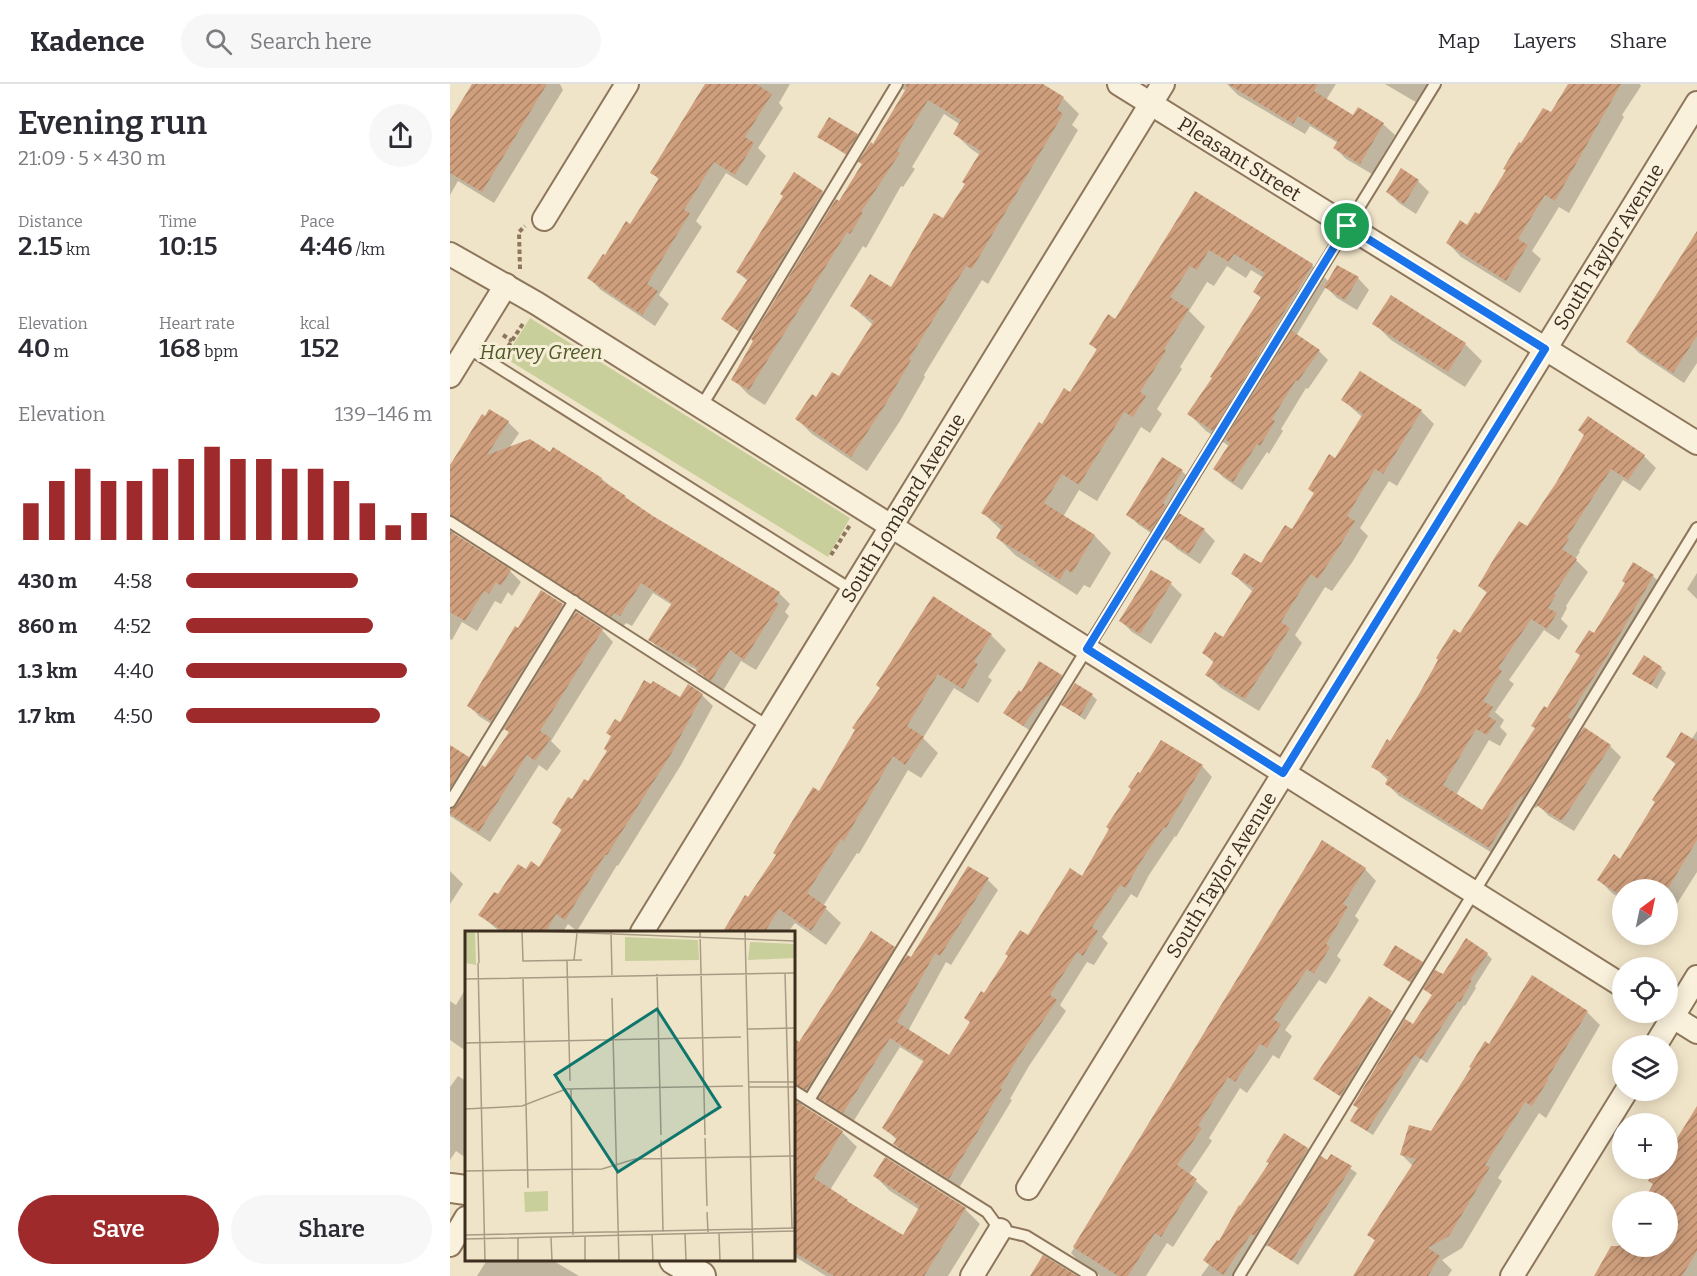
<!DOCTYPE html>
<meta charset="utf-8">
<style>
body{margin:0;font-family:Bitter,serif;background:#f7f7f7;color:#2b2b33;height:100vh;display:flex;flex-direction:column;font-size:22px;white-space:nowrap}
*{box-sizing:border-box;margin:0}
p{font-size:20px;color:#7c7c81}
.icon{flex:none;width:33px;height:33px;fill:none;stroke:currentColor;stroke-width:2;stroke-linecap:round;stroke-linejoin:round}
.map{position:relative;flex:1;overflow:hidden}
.details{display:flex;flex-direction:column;background:#fff;width:450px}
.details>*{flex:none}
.needle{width:39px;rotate:33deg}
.fabs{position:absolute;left:1162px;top:795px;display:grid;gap:12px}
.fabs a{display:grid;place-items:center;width:66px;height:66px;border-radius:50%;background:#fff;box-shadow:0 3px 15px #0003;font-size:30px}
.pin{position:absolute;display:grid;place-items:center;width:51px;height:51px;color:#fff;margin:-26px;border:3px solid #fff;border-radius:50%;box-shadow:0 2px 6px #0007}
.round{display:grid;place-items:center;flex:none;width:63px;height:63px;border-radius:32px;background:#f7f7f7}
.headline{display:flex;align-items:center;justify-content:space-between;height:102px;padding:0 18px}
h1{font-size:33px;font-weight:600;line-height:45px}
.stats{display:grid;grid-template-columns:repeat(3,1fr);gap:9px;height:102px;padding:6px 18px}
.stats div{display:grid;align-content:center}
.stats b{font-size:26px;font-weight:600}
.stats small{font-size:16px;font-weight:400}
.stats p{font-size:16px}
.chart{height:168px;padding:12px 18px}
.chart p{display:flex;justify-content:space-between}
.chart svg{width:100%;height:108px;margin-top:6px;stroke:#9e2a2b;stroke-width:6}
.primary-button{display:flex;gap:12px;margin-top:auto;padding:12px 18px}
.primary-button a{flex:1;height:69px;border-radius:36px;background:#9e2a2b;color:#fff;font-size:24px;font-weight:600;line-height:69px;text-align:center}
.primary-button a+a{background:#f7f7f7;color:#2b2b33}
ul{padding:0 18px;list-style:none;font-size:20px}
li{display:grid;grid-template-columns:96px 72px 1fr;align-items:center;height:45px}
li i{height:15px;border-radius:8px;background:#9e2a2b}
header{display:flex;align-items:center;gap:36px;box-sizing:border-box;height:84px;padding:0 30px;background:#fff;border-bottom:2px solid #e1e1e2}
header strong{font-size:28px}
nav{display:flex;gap:33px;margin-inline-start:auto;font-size:21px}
.search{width:420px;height:54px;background:#f7f7f7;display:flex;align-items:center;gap:15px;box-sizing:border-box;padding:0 21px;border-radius:33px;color:#7c7c81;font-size:22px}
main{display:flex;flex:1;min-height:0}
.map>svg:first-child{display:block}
.park{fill:#c9cf9b}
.shadow{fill:#0003}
.building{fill:url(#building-hatch)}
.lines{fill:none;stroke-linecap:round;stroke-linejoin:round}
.service-casing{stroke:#8d765c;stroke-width:14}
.minor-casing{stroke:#8d765c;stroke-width:26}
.tertiary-casing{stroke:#8d765c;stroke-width:32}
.path{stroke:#8d765c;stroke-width:4;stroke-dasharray:4.5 3;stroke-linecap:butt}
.service{stroke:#faf1dc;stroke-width:10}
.minor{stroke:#faf1dc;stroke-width:22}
.tertiary{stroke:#faf1dc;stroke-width:28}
.route-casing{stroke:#fff;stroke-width:12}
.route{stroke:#1a73e8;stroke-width:8}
.labels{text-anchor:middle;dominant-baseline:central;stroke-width:6;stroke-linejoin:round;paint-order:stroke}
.street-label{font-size:20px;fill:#3d2e20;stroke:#f7eed8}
.park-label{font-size:20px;font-style:italic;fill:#4d5a26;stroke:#f7eed8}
.inset-road{fill:none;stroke:#a89b85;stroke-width:1.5}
.view{fill:#0f766e;fill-opacity:0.15;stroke:#0f766e;stroke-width:3}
.inset-edge{fill:none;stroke:#3d2e20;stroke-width:3}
</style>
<header>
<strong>Kadence</strong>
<div class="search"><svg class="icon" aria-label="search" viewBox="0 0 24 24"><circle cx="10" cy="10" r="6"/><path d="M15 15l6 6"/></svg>Search here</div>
<nav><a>Map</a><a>Layers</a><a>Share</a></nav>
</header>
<main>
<section class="details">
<div class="headline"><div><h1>Evening run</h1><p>21:09 · 5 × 430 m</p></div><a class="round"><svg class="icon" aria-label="share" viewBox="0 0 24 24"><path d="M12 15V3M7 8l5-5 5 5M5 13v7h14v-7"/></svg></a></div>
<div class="stats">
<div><p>Distance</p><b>2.15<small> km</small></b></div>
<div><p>Time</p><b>10:15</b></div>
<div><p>Pace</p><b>4:46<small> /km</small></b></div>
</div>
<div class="stats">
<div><p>Elevation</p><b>40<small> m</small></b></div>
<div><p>Heart rate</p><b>168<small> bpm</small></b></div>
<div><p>kcal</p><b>152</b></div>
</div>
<div class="chart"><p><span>Elevation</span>139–146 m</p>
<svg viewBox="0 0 160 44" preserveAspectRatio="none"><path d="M5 44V29M15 44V20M25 44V15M35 44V20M45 44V20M55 44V15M65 44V11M75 44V6M85 44V11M95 44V11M105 44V15M115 44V15M125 44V20M135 44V29M145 44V38M155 44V33"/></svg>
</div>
<ul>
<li><b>430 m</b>4:58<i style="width:70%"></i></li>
<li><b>860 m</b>4:52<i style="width:76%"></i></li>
<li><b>1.3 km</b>4:40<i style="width:90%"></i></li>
<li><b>1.7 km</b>4:50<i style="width:79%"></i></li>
</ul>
<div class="primary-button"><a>Save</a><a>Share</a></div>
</section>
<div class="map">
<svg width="1247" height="1192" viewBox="0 0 1247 1192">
<defs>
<pattern id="building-hatch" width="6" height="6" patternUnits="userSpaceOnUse" patternTransform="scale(1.5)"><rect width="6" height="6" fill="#cf9f7d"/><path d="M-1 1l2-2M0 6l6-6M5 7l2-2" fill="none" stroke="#a98266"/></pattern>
</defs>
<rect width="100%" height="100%" fill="#f0e4c8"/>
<polygon class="park" points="80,234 400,434 378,473 55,274"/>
<g class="shadow">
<polygon points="24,0 110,0 113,6 44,119 8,97 0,111 0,37"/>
<polygon points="257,0 340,0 329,19 333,24 308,64 316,72 297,102 276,89 246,137 252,143 209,211 219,220 205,242 151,206 139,194 181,142 209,96 202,88"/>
<polygon points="444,0 590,0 613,14 629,30 622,41 628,46 538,200 532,196 474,291 475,293 450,337 417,387 362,350 347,335 390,294 423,241 402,222 441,205 493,136 516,100 530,71 521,65 505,50 511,41 494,30 462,83 465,85 453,103 451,102 416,164 413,162 315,321 299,311 283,295 456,7"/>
<polygon points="777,0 886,0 876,16 904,33 908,25 933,40 945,51 922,90 896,75 885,64 888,59 860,42 855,50 788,11"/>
<polygon points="935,0 987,0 974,23"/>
<polygon points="1121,0 1190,0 1191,2 1172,31 1174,33 1119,129 1109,123 1082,167 1091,175 1070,209 1011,173 998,159 1029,132"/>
<polygon points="407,51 412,57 401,74 368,52"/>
<polygon points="345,90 372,108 380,115 296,253 273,235 298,197 287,188 334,112"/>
<polygon points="968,97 979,108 966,130 949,119 937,107"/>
<polygon points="745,109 862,181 879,198 908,194 919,206 907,226 887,214 876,203 846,252 869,267 878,276 858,305 856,304 831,345 833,347 819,370 817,368 792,406 774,394 765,385 779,362 756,347 739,330 763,295 811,214 805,208 814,194 801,186 796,194 777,182 764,202 757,198 739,227 755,243 730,283 732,285 707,325 712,330 700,349 691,343 647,417 629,406 613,433 645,452 661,469 640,504 634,501 627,511 565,471 548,454 552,447 533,429 593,342 620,310 648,267 641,260 666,237"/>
<polygon points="1247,155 1247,279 1234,299 1189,269 1178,258"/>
<polygon points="924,239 1015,260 1032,277 1015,303 941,256"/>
<polygon points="893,316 971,327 984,340 947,402 939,397 910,444 918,452 903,477 882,507 875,503 845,551 852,559 809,627 771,604 757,591 764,579 754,569 774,555 803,508 783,490 812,481 842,447 912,333"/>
<polygon points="58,338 69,349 59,364 101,370 104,365 152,395 182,420 329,509 340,520 335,528 339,532 306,586 291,577 273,607 259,598 250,588 211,567 200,555 222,521 203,509 182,542 176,539 173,543 12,441 4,446 4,451 60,487 71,498 62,512 58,508 51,520 45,517 27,547 12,538 2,556 0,555 0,401"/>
<polygon points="1194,372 1206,384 1190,407 1173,396 1129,467 1130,468 1125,475 1138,488 1116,522 1117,524 1111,535 1118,542 1109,556 1094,546 1059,596 1064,600 1045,628 1054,636 1050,643 1057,650 1050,662 1039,656 1006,711 1032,728 1145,551 1203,492 1215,504 1168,586 1129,646 1160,662 1171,673 1124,747 1099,732 1088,721 1086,724 1084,723 1052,775 949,712 937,700 939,697 923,682 940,659 1038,510 1030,502 1077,444 1108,400"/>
<polygon points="732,387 743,398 724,431 728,435 754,446 765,457 750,480 727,465 715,453 713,457 689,441 678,430"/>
<polygon points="1247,489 1247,515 1237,505"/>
<polygon points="721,500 732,511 701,560 682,548 671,537"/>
<polygon points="92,508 112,521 125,533 152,546 163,558 101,657 111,667 97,687 89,681 40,758 0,732 0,662 18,674 30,686 35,685 60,649 55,644 53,647 30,633 19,622"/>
<polygon points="541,551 556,566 538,593 542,596 528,619 504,604 473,654 488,669 471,694 458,686 409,770 407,769 373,822 391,839 376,861 345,839 338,848 274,848 370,709 407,647"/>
<polygon points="1211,584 1216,589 1207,605 1184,589"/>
<polygon points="611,592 616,598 579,646 561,634 571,610"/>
<polygon points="252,611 263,622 231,681 168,782 167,781 127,847 118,840 113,848 48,848 49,847 30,831 76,787 89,785 112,747 104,739 139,699 159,667 171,640 231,615"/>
<polygon points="642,611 647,616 635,636 613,621"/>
<polygon points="1247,647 1247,788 1218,834 1218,806 1173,806 1173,816 1162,809 1149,796 1171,777 1207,719 1226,681 1218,673 1241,656"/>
<polygon points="752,682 762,693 726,753 725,752 699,791 687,814 681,810 652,853 658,859 644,881 637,878 610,921 616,927 579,982 560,1015 562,1016 509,1104 455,1070 445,1060 447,1056 434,1044 474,978 450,963 403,1038 381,1024 374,1016 372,1020 355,1015 351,1022 392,1048 407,1063 380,1106 453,1153 470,1126 440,1107 425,1092 515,1125 530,1140 498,1192 376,1192 344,1172 344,969 421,849 444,864 456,876 461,876 538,796 548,806 501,881 496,878 458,947 499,973 521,939 516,934 579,853 632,794"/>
<polygon points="873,758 915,785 926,797 905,832 909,836 887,872 891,876 876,900 869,896 835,946 842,952 829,975 823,971 797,1009 790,1004 759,1054 762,1057 739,1091 758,1108 723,1163 717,1159 696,1192 650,1192 632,1181 621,1169"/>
<polygon points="0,787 13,800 0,820"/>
<polygon points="1037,870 1042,875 1025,902 1026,904 1015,922 1014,921 977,979 971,975 923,1051 907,1041 902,1036 983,912 975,905 994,892"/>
<polygon points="972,879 977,884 966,902 935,881"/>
<polygon points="16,904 16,967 0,956 0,917 6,921"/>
<polygon points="919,915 946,934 896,1016 865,995"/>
<polygon points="1137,928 1150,941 1096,1034 1089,1029 1048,1094 1052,1097 1012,1164 992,1176 1002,1186 998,1192 905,1192 926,1158 919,1150 963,1082 952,1071 982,1049 1039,962"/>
<polygon points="8,992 16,997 16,1066 13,1072 6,1067 0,1076 0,1003"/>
<polygon points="1247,1024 1247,1192 1145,1192 1163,1162 1167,1164 1173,1154 1173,1162 1218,1162 1218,1069"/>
<polygon points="835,1051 858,1065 870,1077 878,1078 882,1072 907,1089 848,1181 818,1160 817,1163 814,1160 791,1192 751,1192 759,1181 755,1176 769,1160 820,1080"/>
<polygon points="37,1176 102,1176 129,1192 27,1192"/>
</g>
<g class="building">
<polygon points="22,0 97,0 32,108 0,89 0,36"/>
<polygon points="255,0 306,0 322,10 295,53 304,59 285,91 264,78 234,126 240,129 197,200 208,207 192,231 137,194 153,170 155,171 176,137 180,140 209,94 200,89"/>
<polygon points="454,0 593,0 614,13 607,25 613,30 522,185 516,182 459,275 461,276 435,321 401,373 345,335 362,310 366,313 382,288 389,292 424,237 400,222 420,190 441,203 484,129 493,134 515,100 512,98 531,67 503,50 511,36 478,16 447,67 450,69 411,128 413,129 400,150 397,148 299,306 281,296 303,257 301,255 386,115 389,117 412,80 408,78 421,58 423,60 457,3"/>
<polygon points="778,0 868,0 864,7 903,31 908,23 934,39 910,80 883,64 888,57 848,32 843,40"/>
<polygon points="1118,0 1171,0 1105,117 1095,111 1068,155 1078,161 1056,197 996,159 1010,136 1017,141 1025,128 1029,130 1056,86 1053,85 1069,58 1071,59 1093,24 1101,28"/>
<polygon points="379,33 408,50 396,70 367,53"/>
<polygon points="951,84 969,96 954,120 936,108"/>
<polygon points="344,88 373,107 288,247 271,235 298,195 286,188 333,112 330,110"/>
<polygon points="745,107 863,180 763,347 737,330 762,294 760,293 811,213 803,208 815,189 784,170 779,178 759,166 747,186 740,182 720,213 739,225 714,265 716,267 690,308 696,312 683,333 674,328 629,401 612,390 594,419 645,451 622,489 616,485 610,496 585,480 586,478 546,454 553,442 531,429 589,338 592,340 614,304 620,308 647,265 639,260 658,230 665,235"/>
<polygon points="1247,147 1247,252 1223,289 1176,258"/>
<polygon points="887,181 909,193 895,216 874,203"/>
<polygon points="941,211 1016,259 998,288 922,240"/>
<polygon points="842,247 870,266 848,297 846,296 822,335 825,337 810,362 807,360 783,398 763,385 780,359 775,355"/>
<polygon points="910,287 972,326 933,390 925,385 897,432 905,437 889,463 868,495 861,490 831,538 840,544 795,615 755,591 764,577 752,569 765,548 773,553 804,504 781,490 794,469 811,479 835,441 842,445 864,409 858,405 879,370 885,374 913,330 891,316"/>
<polygon points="39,325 59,337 37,371 80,355 100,368 103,363 152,394 151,396 176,412 175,413 203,432 330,508 324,517 329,520 294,576 280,566 261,597 246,587 248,584 198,556 222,519 191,499 170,532 164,529 161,533 0,431 0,381 32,330 35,332"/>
<polygon points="1138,332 1195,371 1178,396 1161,385 1117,453 1119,455 1112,465 1127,475 1104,510 1106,511 1098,524 1107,529 1097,545 1081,535 1048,584 1052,587 1033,617 1043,623 1038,632 1046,637 1037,651 1026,645 993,701 1032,726 1085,644 1081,642 1094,622 1097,624 1130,571 1125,568 1139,546 1144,549 1175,499 1172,497 1183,478 1204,491 1156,574 1118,633 1121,635 1073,714 1071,712 1039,764 935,700 939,693 921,683 937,655 940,657 969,610 988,576 986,574 1004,545 1010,549 1037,508 1028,502 1045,473 1069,437 1077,442 1106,399 1134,351 1128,346"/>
<polygon points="712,373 733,386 713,419 716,422 701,447 676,431"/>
<polygon points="729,429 755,445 739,470 714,455"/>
<polygon points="0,447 61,486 51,502 46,498 39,510 34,507 15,537 0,528"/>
<polygon points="701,486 722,498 690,550 669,537"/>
<polygon points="91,506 113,520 41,637 17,622 65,542 68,544"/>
<polygon points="483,512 542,550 524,578 528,580 513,605 488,590 457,642 474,653 455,681 443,672 394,757 391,755 357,809 377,823 361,847 329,825 314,849 272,849 295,811 298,813 326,771 323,769 363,703 369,707 405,646 402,644 430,604 426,601"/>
<polygon points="126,528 153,545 90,647 101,654 85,677 77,671 29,748 0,730 0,725 6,722 32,681 35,683 59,648 54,645"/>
<polygon points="1194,571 1212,583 1201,601 1182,590"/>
<polygon points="589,577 612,591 598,613 596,612 593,617 592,616 573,642 553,629 569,606 571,608"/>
<polygon points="194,596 201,600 203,597 230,613 238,600 253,610 221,670 157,771 155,771 115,836 106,830 95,849 56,849 28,831 44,808 48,810 68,780 76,785 81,777 89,783 112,745 102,739 118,713 122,715 134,695 138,697 157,667 154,665 161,652 156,649 165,635 170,638"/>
<polygon points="625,599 643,610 630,632 611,621"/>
<polygon points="1134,643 1161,661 1112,737 1086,721"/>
<polygon points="1231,648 1247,657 1247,756 1217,806 1173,806 1173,813 1147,796 1164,770 1170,775 1205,718 1202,716 1226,679 1216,673"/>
<polygon points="711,656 753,681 716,744 714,743 689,780 676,804 670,801 642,843 648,847 633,872 627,868 600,911 607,916 569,972 550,1004 552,1005 533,1036 534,1037 499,1095 443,1060 447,1054 432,1044 474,976 440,954 393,1029 369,1014 457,871 461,873 518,782 539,794 490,872 485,869 447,938 499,971 520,938 514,934 531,907 534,909 558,872 555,870 570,846 578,851 620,784 632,792 659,745 656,743 681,705 678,703 688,688 690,689"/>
<polygon points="0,661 19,673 0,704"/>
<polygon points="872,756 916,784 893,820 898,823 876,860 880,863 864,890 857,885 823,935 831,940 817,964 810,960 785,998 778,993 748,1042 752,1044 727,1081 747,1095 711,1153 705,1149 678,1192 668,1192 623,1163"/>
<polygon points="421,847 445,863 356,1006 344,1000 344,954 349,958"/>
<polygon points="1016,854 1038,869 1020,896 1022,897 1010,918 1008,917 971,975 965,971 917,1047 900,1037 908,1024 903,1021 955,935 963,940 982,911 973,905 985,886 993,890"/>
<polygon points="945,861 973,878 960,898 933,881"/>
<polygon points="1082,891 1138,927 1097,995 1098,996 1082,1022 1075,1018 1035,1081 1040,1083 999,1152 978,1164 990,1172 978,1192 903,1192 925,1156 917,1151 966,1075 950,1071 959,1041 981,1047 1021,984 1019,983 1035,957 1039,960"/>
<polygon points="919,912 942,927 890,1012 863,995"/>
<polygon points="344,1016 393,1047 364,1094 398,1116 397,1117 453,1151 470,1122 423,1092 435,1073 516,1124 474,1192 384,1192 344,1168"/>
<polygon points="1247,1022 1247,1167 1232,1192 1144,1192 1161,1162 1218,1162 1218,1118 1193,1118 1203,1100 1198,1097 1206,1084 1218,1084 1218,1069"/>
<polygon points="834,1049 858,1064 805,1152 801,1150 773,1191 753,1176 767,1156 769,1157 789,1121 790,1122 819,1079 816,1078"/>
<polygon points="881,1070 902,1082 842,1177 817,1161 871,1072 877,1076"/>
<polygon points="593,1171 627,1192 580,1192"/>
</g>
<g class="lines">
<g class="service-casing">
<g id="service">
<polyline points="18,264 402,506"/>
<polyline points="251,323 447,0"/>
<polyline points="0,438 319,643"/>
<polyline points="0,718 124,517"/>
<polyline points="344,1007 537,1128 550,1146 576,1152 641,1192"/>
<polyline points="359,1016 985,0"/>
<polyline points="789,1192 1247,444"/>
</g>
</g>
<g class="minor-casing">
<g id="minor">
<path id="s1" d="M669 0 1247 359"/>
<polyline points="94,135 177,0"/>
<polyline points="0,170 86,219 1173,902"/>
<polyline points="0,292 56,201"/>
<path id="s2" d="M192 848 713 0"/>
<polyline points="1215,928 1247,948"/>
<polyline points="1205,962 1247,893"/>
<path id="s3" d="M578 1104 1247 19"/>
<polyline points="0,1161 16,1134"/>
<polyline points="522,1192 550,1146"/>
<polyline points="1062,1192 1177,1006"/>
</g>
</g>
<g class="tertiary-casing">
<g id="tertiary">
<polyline points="0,1104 16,1106"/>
<polyline points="224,1176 251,1192"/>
</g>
</g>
<g class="path">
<polyline points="70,185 69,148 75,142"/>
<polyline points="53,251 62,257"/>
<polyline points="54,269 74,238"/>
<polyline points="381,471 400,441"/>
</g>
<use href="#service" class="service"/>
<use href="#minor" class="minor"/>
<use href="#tertiary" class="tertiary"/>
</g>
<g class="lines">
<g class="route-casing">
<polygon id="route" points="897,142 1095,265 833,689 637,565"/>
</g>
<use href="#route" class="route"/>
</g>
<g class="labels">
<g class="street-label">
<text stroke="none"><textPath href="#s1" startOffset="142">Pleasant Street</textPath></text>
<text stroke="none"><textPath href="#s3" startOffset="1106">South Taylor Avenue</textPath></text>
<text stroke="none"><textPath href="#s2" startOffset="498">South Lombard Avenue</textPath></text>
<text stroke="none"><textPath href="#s3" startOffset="368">South Taylor Avenue</textPath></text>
</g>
<g class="park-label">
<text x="91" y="268">Harvey Green</text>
</g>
</g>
<g transform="translate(15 847)">
<rect width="330" height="330" fill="#f0e4c8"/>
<path d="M0 0 10 1 11 34 0 32ZM160 6 233 9 234 29 160 30ZM285 11 330 13V27L283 29ZM83 260V280L60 281 59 261Z" fill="#c9cf9b"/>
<path class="inset-road" d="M13 0 14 32M57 0 58 30 117 29M72 0 330 10M235 0 240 204M280 0 288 330M146 1 147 44M109 29 112 2M102 30 105 150M13 32 20 330M320 42 327 297M192 43 196 204M58 47 63 257M0 48 330 42M147 67 154 330M283 98 330 97M0 112 276 106M284 151H330M284 156H330M106 158 108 304M0 178 57 175 101 158 278 155M240 207 242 275M196 209 198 301M0 240 137 238 170 228 330 225M242 281 243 301M254 302 255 330M187 303 188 330M220 303 221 330M0 304 330 297M120 305V330M53 306V330M86 306 87 330M0 308 330 300"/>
<path class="view" d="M192 78 255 176 153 241 90 144Z"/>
<rect width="330" height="330" class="inset-edge"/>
</g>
</svg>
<div class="fabs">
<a><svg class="needle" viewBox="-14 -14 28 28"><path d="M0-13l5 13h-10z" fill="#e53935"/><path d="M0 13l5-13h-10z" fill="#7c7c81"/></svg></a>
<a><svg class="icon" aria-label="locate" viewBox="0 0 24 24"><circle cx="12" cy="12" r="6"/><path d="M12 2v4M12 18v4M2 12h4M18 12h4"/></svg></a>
<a><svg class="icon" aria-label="layers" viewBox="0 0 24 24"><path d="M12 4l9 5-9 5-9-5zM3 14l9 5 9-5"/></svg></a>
<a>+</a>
<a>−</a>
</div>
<div class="pin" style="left:897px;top:142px;background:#1e9e55"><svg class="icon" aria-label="arrive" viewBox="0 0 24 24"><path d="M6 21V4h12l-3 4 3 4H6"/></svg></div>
</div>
</main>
